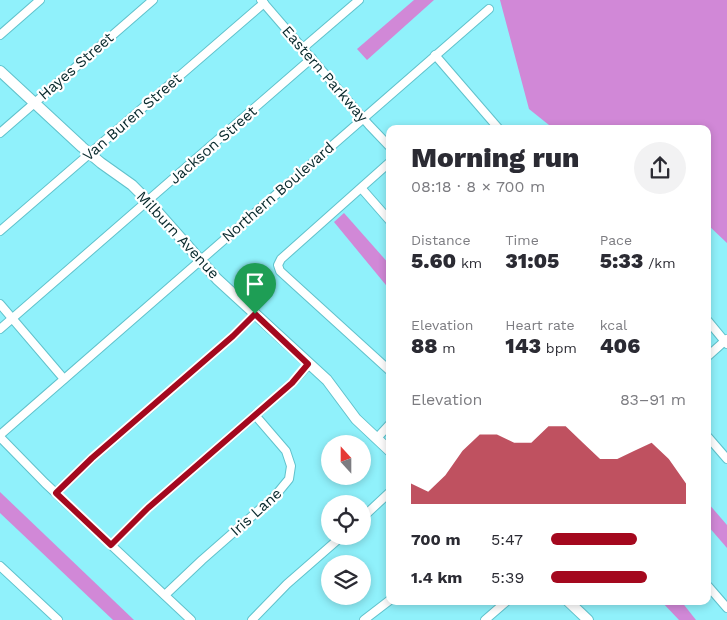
<!DOCTYPE html>
<meta charset="utf-8">
<style>
body{margin:0;font-family:"Work Sans",sans-serif;background:#f2f2f3;color:#2b2b33;height:100vh;display:flex;flex-direction:column;font-size:19px;white-space:nowrap}
*{box-sizing:border-box;margin:0}
p{font-size:16px;color:#7c7c81}
.icon{flex:none;width:28px;height:28px;fill:none;stroke:currentColor;stroke-width:2;stroke-linecap:round;stroke-linejoin:round}
.map{position:relative;flex:1;overflow:hidden}
.sheet{position:absolute;left:386px;top:125px;width:325px;height:480px;display:flex;flex-direction:column;background:#fff;border-radius:10px;box-shadow:0 2px 8px #0003}
.sheet>*{flex:none}
.needle{width:32px;rotate:339deg}
.buttons{position:absolute;left:321px;top:435px;display:grid;gap:10px}
.buttons a{display:grid;place-items:center;width:50px;height:50px;border-radius:50%;background:#fff;box-shadow:0 2px 8px #0003;font-size:25px}
.pin{position:absolute;display:grid;place-items:center;width:42px;height:42px;color:#fff;margin:-51px -21px;border-radius:50% 50% 50% 0;rotate:-45deg;box-shadow:0 0 5px #0007}
.pin .icon{rotate:45deg}
.round{display:grid;place-items:center;flex:none;width:52px;height:52px;border-radius:26px;background:#f2f2f3}
.headline{display:flex;align-items:center;justify-content:space-between;height:85px;padding:0 25px}
h1{font-size:28px;font-weight:800;line-height:38px}
.metrics{display:grid;grid-template-columns:repeat(3,1fr);gap:8px;height:85px;padding:5px 25px}
.metrics div{display:grid;align-content:center}
.metrics b{font-size:21px;font-weight:800}
.metrics small{font-size:14px;font-weight:400}
.metrics p{font-size:14px}
.chart{height:140px;padding:10px 25px}
.chart p{display:flex;justify-content:space-between}
.chart svg{width:100%;height:90px;margin-top:5px;fill:#a4081e;opacity:.7}
ul{padding:0 25px;list-style:none;font-size:16px}
li{display:grid;grid-template-columns:80px 60px 1fr;align-items:center;height:38px}
li i{height:12px;border-radius:6px;background:#a4081e}
.map>svg:first-child{display:block}
.water{fill:#d188d7}
.lines{fill:none;stroke-linecap:round;stroke-linejoin:round}
.minor-casing{stroke:#60c2cc;stroke-width:10}
.major-casing{stroke:#60c2cc;stroke-width:12}
.minor{stroke:#fff;stroke-width:8}
.major{stroke:#fff;stroke-width:10}
.route-casing{stroke:#fff;stroke-width:10}
.route{stroke:#a4081e;stroke-width:6}
.labels{text-anchor:middle;dominant-baseline:central;stroke-width:4.5;stroke-linejoin:round;paint-order:stroke}
.street-label{font-size:15px;fill:#07282b;stroke:#fff}
</style>
<div class="map">
<svg width="727" height="620" viewBox="0 0 727 620">
<rect width="100%" height="100%" fill="#90f1fb"/>
<g class="water">
<polygon points="414,0 434,0 367,60 357,49"/>
<polygon points="500,0 727,0 727,243 708,225 708,129 554,129 529,109"/>
<polygon points="344,213 390,265 390,290 334,222"/>
<polygon points="0,492 134,620 113,620 0,513"/>
<polygon points="708,503 727,525 727,548 708,526"/>
<polygon points="661,601 681,601 696,620 679,620"/>
</g>
<g class="lines">
<g class="minor-casing">
<g id="minor">
<polyline points="261,0 369,125 390,147"/>
<polyline points="0,35 40,0"/>
<polyline points="303,48 359,0"/>
<polyline points="435,55 499,129"/>
<polyline points="0,133 153,0"/>
<polyline points="390,162 281,259 278,265 280,271 390,371"/>
<polyline points="362,189 390,221"/>
<polyline points="0,231 264,3"/>
<polyline points="0,304 64,379"/>
<polyline points="708,321 727,344"/>
<polyline points="0,329 312,58"/>
<polyline points="708,356 727,339"/>
<polyline points="0,435 489,9"/>
<polyline points="0,437 45,483 191,620"/>
<polyline points="708,437 727,459"/>
<polyline points="377,438 390,424"/>
<polyline points="56,493 91,459 233,336 255,314"/>
<polyline points="362,518 390,492"/>
<polyline points="111,545 148,508 292,383 309,364"/>
<polyline points="0,566 58,620"/>
<polyline points="708,586 727,608"/>
<polyline points="165,595 202,560 275,496 289,479 291,466 286,451 255,415"/>
<polyline points="252,620 287,584 342,536"/>
<polyline points="364,620 390,600"/>
<polyline points="485,620 507,601"/>
</g>
</g>
<g class="major-casing">
<g id="major">
<polyline points="0,71 82,147 101,163 132,185 148,201 217,279 327,380 356,419 390,451"/>
<polyline points="568,601 588,620"/>
</g>
</g>
<use href="#minor" class="minor"/>
<use href="#major" class="major"/>
</g>
<g class="lines">
<g class="route-casing">
<polygon id="route" points="255,314 308,364 292,383 148,508 111,545 56,493 92,458 233,336"/>
</g>
<use href="#route" class="route"/>
</g>
<g class="labels">
<g class="street-label">
<text transform="translate(76 66) rotate(-41)">Hayes Street</text>
<text transform="translate(325 74) rotate(49)">Eastern Parkway</text>
<text transform="translate(132 117) rotate(-41)">Van Buren Street</text>
<text transform="translate(213 145) rotate(-41)">Jackson Street</text>
<text transform="translate(278 192) rotate(-41)">Northern Boulevard</text>
<text transform="translate(178 235) rotate(47)">Milburn Avenue</text>
<text transform="translate(256 512) rotate(-42)">Iris Lane</text>
</g>
</g>
</svg>
<div class="buttons">
<a><svg class="needle" viewBox="-14 -14 28 28"><path d="M0-13l5 13h-10z" fill="#e53935"/><path d="M0 13l5-13h-10z" fill="#7c7c81"/></svg></a>
<a><svg class="icon" aria-label="locate" viewBox="0 0 24 24"><circle cx="12" cy="12" r="6"/><path d="M12 2v4M12 18v4M2 12h4M18 12h4"/></svg></a>
<a><svg class="icon" aria-label="layers" viewBox="0 0 24 24"><path d="M12 4l9 5-9 5-9-5zM3 14l9 5 9-5"/></svg></a>
</div>
<div class="pin" style="left:255px;top:314px;background:#1e9e55"><svg class="icon" aria-label="arrive" viewBox="0 0 24 24"><path d="M6 21V4h12l-3 4 3 4H6"/></svg></div>
<section class="sheet">
<div class="headline"><div><h1>Morning run</h1><p>08:18 · 8 × 700 m</p></div><a class="round"><svg class="icon" aria-label="share" viewBox="0 0 24 24"><path d="M12 15V3M7 8l5-5 5 5M5 13v7h14v-7"/></svg></a></div>
<div class="metrics">
<div><p>Distance</p><b>5.60<small> km</small></b></div>
<div><p>Time</p><b>31:05</b></div>
<div><p>Pace</p><b>5:33<small> /km</small></b></div>
</div>
<div class="metrics">
<div><p>Elevation</p><b>88<small> m</small></b></div>
<div><p>Heart rate</p><b>143<small> bpm</small></b></div>
<div><p>kcal</p><b>406</b></div>
</div>
<div class="chart"><p><span>Elevation</span>83–91 m</p>
<svg viewBox="0 0 160 44" preserveAspectRatio="none"><path d="M0 44V34L10 38L20 30L30 18L40 10L50 10L60 14L70 14L80 6L90 6L100 14L110 22L120 22L130 18L140 14L150 22L160 34V44z"/></svg>
</div>
<ul>
<li><b>700 m</b>5:47<i style="width:64%"></i></li>
<li><b>1.4 km</b>5:39<i style="width:71%"></i></li>
</ul>
</section>
</div>
